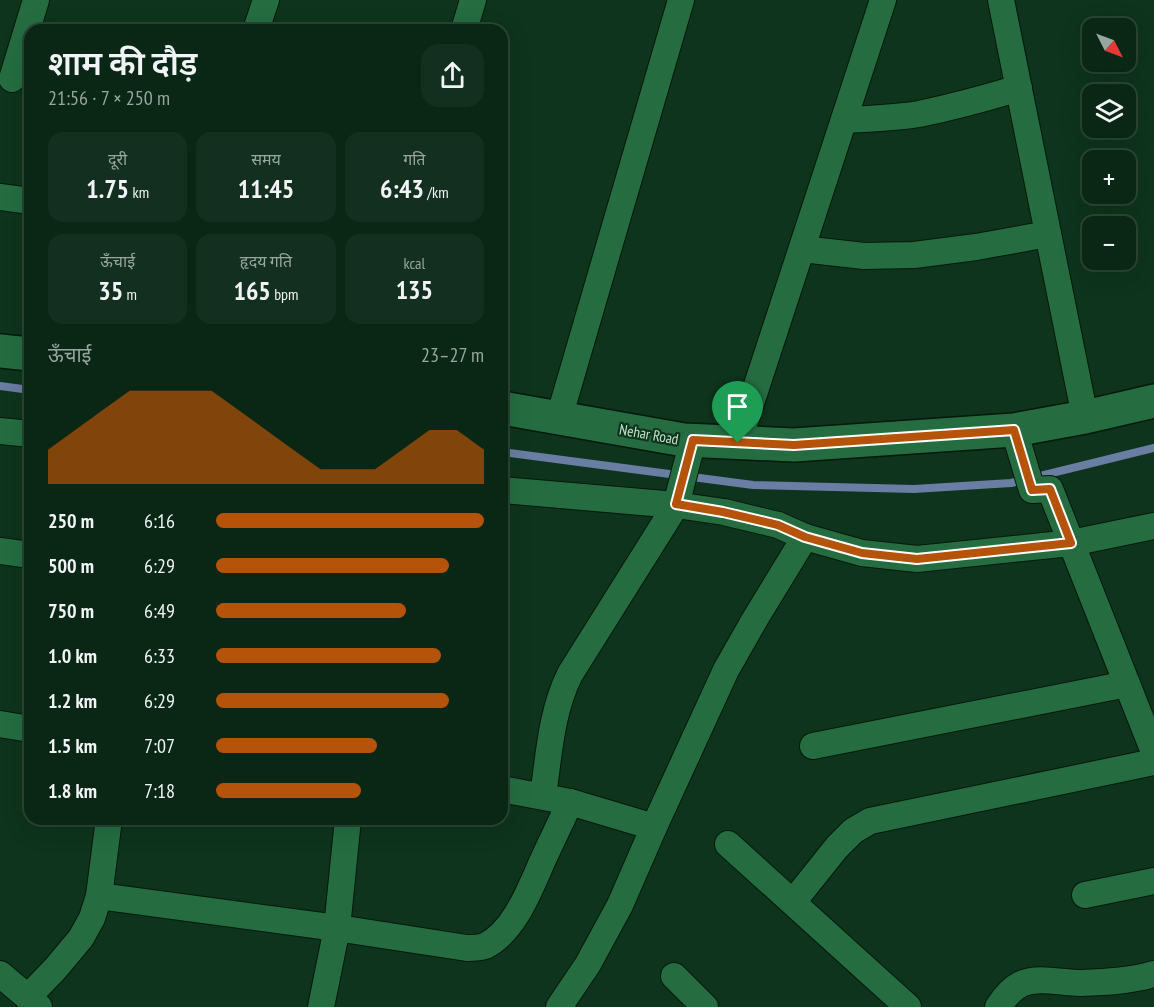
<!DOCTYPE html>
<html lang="hi">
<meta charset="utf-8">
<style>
body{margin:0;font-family:"PT Sans Narrow","Noto Sans Devanagari",sans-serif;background:#132f1f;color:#f1f3f6;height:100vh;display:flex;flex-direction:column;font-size:22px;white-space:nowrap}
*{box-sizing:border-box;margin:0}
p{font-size:20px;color:#99a5a1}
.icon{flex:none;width:33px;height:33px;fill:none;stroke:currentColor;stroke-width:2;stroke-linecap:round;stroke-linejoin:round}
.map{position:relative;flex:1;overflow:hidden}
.side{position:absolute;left:24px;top:24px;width:484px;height:801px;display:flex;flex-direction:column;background:#0a2716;border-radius:18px;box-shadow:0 6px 24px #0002,0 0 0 2px #2a4435}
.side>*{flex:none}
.needle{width:39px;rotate:132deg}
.fabs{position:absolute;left:1082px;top:18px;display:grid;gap:12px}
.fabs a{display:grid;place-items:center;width:54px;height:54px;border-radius:12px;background:#0a2716;box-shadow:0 6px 24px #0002,0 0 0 2px #2a4435;font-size:30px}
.pin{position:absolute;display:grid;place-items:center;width:51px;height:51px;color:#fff;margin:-62px -26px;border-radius:50% 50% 50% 0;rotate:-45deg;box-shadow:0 0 6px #0007}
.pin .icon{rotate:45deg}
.round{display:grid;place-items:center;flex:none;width:63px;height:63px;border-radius:18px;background:#132f1f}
.summary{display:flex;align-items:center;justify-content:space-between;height:102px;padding:0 24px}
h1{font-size:33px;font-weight:600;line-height:45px}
.metrics{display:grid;grid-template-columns:repeat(3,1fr);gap:9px;height:102px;padding:6px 24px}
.metrics div{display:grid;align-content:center;border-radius:15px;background:#132f1f;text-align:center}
.metrics b{font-size:26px;font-weight:600}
.metrics small{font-size:16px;font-weight:400}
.metrics p{font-size:16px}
.chart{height:168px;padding:12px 24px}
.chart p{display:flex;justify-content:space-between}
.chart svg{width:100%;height:108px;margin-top:6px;fill:#b45309;opacity:.7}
ul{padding:0 24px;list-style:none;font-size:20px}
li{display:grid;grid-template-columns:96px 72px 1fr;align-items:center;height:45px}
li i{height:15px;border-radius:8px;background:#b45309}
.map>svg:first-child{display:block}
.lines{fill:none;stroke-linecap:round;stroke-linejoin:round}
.stream{stroke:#6a7da2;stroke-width:8}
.minor-casing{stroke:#04190b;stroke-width:28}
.tertiary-casing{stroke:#04190b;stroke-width:36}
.minor{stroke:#256d41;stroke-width:26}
.tertiary{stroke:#256d41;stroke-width:33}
.route-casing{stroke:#fff;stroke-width:12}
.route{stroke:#b45309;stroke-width:8}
.labels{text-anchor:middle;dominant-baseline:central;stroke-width:4.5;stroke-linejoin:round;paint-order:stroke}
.street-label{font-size:15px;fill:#c2e4cb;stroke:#0e341d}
</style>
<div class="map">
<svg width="1154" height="1007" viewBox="0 0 1154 1007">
<rect width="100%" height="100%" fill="#0e341d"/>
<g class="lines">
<g class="stream">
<polyline points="0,386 30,390"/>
<polyline points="502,452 753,485 914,489 1011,483 1154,448"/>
</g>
<g class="minor-casing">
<g id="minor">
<polyline points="1001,0 1085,417"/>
<polyline points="256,30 266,0"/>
<polyline points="464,30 473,0"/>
<polyline points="12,79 36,0"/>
<path d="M844 120C869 119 895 118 919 114 953 107 986 98 1019 88"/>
<polyline points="0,197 30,201"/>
<polyline points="802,249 864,256 914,255 976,247 1048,234"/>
<polyline points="559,418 681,0"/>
<polyline points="1014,430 1032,490 1050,489 1154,752"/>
<polyline points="0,431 30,434"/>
<polyline points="738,443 883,0"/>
<polyline points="502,490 676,505 724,512 778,525 805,537 862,553 917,559 1071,543 1154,526"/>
<polyline points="0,551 30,555"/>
<polyline points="0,724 30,729"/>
<polyline points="813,746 1127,684"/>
<polyline points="502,789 570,802 654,827"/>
<path d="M543 796C549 755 551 712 570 674L676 505 693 440"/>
<path d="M109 819 99 896 337 928 467 948C473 948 479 948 485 946 514 932 530 889 542 862 551 842 561 822 570 802"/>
<polyline points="728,844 908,1007"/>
<polyline points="1085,895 1154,881"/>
<polyline points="793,902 837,847 853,831 870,821 1154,762"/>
<polyline points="0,974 39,1007"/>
<polyline points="674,976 705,1007"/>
<polyline points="28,997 55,969 81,938 92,918 99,896"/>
<polyline points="321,1007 337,928 348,819"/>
<polyline points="559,1007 588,964 620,905 654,827 726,670 755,619 805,537"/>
<path d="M998 1007C1004 998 1011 989 1021 984 1038 976 1062 983 1080 983 1105 982 1131 981 1154 974"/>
</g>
</g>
<g class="tertiary-casing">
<g id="tertiary">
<polyline points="0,351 30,354"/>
<polyline points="502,408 684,440 794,445 1014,430 1085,417 1154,401"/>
</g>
</g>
<use href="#minor" class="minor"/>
<use href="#tertiary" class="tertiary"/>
</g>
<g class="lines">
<g class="route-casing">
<polygon id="route" points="1014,430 1032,490 1050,489 1071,543 917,559 862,553 805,537 778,525 723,512 676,504 693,440 794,445"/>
</g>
<use href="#route" class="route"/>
</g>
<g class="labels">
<g class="street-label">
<text transform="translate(649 434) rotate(10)">Nehar Road</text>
</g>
</g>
</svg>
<div class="fabs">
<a><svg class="needle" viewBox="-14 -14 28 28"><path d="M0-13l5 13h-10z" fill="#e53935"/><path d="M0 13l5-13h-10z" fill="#99a5a1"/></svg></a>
<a><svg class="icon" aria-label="layers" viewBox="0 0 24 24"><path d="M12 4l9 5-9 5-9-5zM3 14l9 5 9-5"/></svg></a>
<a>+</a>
<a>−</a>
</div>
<div class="pin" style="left:738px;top:443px;background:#1e9e55"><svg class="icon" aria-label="arrive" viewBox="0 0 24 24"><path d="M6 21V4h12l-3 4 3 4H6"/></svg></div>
<section class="side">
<div class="summary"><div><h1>शाम की दौड़</h1><p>21:56 · 7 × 250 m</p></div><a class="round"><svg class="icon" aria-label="share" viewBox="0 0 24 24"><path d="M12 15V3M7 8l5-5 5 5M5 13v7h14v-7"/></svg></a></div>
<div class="metrics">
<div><p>दूरी</p><b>1.75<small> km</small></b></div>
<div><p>समय</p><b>11:45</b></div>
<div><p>गति</p><b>6:43<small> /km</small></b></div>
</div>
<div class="metrics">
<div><p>ऊँचाई</p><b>35<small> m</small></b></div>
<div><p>हृदय गति</p><b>165<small> bpm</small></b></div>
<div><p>kcal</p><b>135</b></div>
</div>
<div class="chart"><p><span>ऊँचाई</span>23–27 m</p>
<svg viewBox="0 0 160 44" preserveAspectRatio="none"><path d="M0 44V30L10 22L20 14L30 6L40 6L50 6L60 6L70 14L80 22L90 30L100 38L110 38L120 38L130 30L140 22L150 22L160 30V44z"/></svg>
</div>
<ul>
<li><b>250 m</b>6:16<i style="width:100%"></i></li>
<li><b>500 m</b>6:29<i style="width:87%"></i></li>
<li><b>750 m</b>6:49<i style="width:71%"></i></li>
<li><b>1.0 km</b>6:33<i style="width:84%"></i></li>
<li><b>1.2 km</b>6:29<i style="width:87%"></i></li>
<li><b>1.5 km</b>7:07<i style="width:60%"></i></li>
<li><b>1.8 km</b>7:18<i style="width:54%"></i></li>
</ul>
</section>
</div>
